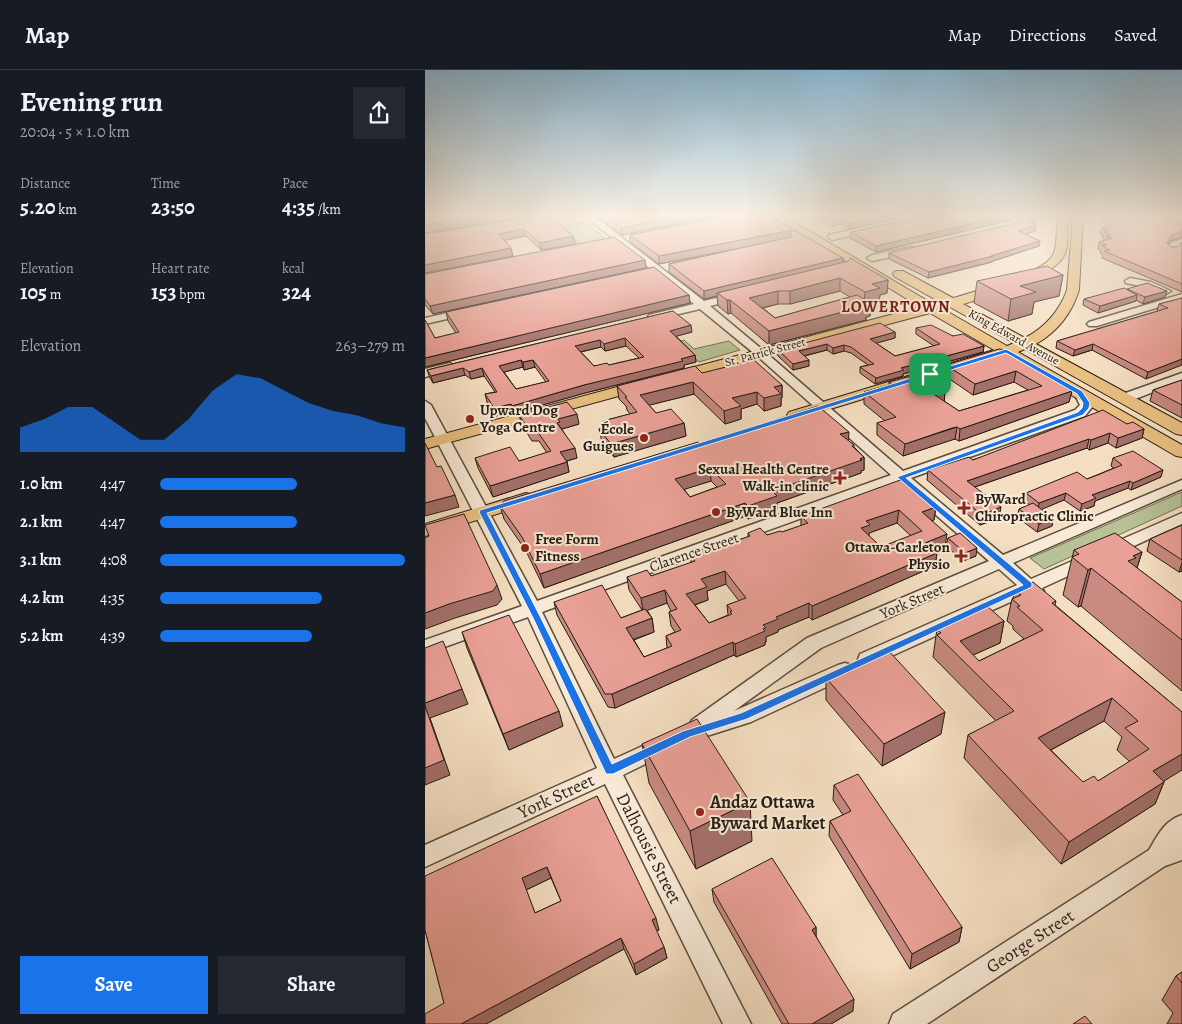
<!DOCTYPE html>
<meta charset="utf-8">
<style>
body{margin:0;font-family:Alegreya,serif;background:#242831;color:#f1f3f6;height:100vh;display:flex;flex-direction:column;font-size:19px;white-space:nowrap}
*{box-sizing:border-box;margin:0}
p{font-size:16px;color:#9ea1a6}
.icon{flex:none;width:28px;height:28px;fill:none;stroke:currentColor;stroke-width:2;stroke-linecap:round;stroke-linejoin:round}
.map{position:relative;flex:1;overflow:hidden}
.drawer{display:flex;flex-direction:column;background:#171b24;width:425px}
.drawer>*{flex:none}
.pin{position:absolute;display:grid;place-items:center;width:42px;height:42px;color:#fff;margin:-21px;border-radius:10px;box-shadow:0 2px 8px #0006}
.round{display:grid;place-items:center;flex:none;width:52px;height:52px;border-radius:0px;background:#242831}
.headline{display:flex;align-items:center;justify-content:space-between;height:85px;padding:0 20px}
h1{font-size:28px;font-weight:700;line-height:38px}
.stats{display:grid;grid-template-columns:repeat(3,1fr);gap:8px;height:85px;padding:5px 20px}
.stats div{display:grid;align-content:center}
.stats b{font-size:21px;font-weight:700}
.stats small{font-size:14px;font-weight:400}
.stats p{font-size:14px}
.chart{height:140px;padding:10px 20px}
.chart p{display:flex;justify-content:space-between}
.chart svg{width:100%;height:90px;margin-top:5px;fill:#1a73e8;opacity:.7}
.button{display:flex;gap:10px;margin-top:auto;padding:10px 20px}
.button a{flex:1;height:58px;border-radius:0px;background:#1a73e8;color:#fff;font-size:20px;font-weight:700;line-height:58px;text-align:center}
.button a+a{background:#242831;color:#f1f3f6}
ul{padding:0 20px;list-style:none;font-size:16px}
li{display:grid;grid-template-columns:80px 60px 1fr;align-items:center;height:38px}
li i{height:12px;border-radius:6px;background:#1a73e8}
header{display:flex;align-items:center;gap:30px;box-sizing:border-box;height:70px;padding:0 25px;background:#171b24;border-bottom:1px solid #363941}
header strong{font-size:24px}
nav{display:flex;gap:28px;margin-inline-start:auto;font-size:18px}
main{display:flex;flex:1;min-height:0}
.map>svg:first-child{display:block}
.green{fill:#b8c296;stroke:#6f7054}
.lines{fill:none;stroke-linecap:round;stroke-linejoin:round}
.minor-casing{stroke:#5a4e3f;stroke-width:3}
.major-casing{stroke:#261d13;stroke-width:2}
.minor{fill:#f8ead7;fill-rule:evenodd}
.major{fill:#eac081;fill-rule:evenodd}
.wall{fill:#c88a81;stroke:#261d13;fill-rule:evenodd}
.shaded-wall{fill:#a37069;stroke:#261d13}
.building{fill:#e9a096;stroke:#261d13;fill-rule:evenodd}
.route{fill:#1a73e8;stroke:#fff;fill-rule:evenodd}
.poi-dot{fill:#8f2418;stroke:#f8ead7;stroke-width:2}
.labels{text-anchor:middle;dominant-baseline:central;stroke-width:4;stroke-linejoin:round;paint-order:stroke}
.far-street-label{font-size:12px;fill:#261d13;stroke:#f8ead7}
.poi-label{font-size:15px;font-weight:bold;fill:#261d13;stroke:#f8ead7;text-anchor:start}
.street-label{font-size:15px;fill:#261d13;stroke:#f8ead7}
.far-district-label{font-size:16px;font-weight:bold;letter-spacing:1px;fill:#7a1f14;stroke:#f8ead7}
.near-street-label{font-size:18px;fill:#261d13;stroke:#f8ead7}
.near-poi-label{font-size:18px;font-weight:bold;fill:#261d13;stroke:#f8ead7;text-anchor:start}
</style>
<header>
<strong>Map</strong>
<nav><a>Map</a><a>Directions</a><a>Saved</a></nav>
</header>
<main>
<section class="drawer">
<div class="headline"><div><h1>Evening run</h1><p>20:04 · 5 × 1.0 km</p></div><a class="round"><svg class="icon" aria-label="share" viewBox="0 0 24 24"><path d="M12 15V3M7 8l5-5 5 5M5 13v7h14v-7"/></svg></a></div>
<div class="stats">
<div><p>Distance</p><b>5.20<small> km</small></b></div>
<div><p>Time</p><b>23:50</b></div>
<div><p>Pace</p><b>4:35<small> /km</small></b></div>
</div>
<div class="stats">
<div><p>Elevation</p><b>105<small> m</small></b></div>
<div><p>Heart rate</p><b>153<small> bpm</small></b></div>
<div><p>kcal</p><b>324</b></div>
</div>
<div class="chart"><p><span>Elevation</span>263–279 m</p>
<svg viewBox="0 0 160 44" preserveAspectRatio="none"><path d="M0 44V32L10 28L20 22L30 22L40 30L50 38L60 38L70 28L80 14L90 6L100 8L110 14L120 20L130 24L140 26L150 30L160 32V44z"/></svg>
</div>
<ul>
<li><b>1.0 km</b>4:47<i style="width:56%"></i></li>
<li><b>2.1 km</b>4:47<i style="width:56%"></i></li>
<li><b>3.1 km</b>4:08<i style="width:100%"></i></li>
<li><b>4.2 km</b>4:35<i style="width:66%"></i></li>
<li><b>5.2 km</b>4:39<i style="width:62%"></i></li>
</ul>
<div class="button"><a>Save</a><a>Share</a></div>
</section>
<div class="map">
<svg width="757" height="954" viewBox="0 0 757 954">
<rect width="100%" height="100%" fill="#f5dfc2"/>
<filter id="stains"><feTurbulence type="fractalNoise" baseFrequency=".004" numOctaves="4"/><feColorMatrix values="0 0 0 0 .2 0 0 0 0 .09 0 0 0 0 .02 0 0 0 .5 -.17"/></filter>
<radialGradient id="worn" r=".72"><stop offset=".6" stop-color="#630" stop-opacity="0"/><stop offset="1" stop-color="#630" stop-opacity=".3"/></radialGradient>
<g class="green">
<polygon points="160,152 182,170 154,175 133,157"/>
<polygon points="259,270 269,279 304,271 315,280 274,292 252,272"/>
<polygon points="757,422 757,436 619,499 605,488"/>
</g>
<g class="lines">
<g class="minor-casing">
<g id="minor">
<path d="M160 146H169L279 231 313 223 317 224 318 226 317 228 285 236 339 281 478 401 650 340 655 335 649 323 655 319C663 321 666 329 668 336L660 346 486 408 578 485 757 410V419L588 493 606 509 757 443V454L617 518 619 521 616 525 610 527 603 524 449 594 442 596 435 594 433 589 435 584 592 515 574 499 396 578 309 641 413 595 420 593 427 595 430 600 427 605 326 652 269 670 198 705 326 954H298L180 714 0 797V775L172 698 103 547 0 584V570L97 536 0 348V331L6 335 112 531 466 405 331 285 275 239 228 250 224 249 223 247 224 245 269 234ZM474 413 564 491 382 568 267 650 264 655 189 689 117 542Z"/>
<polygon points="589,146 600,146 607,151 600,153"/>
<polygon points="744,146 757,146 757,152"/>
<polygon points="447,155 451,158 450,160 407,170 403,167 404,165"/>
<polygon points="757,169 757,175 753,177 750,182 744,182 742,180 746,173"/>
<polygon points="486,177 489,178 489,182 447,191 442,188 447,185"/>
<polygon points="705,208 726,212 746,221 741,224 720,217 701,213 700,211"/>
<polygon points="757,224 757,230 672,256 664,256 662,254 664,252"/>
<polygon points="44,238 49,241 48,243 0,254 0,248"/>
<polygon points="25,293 31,297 29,300 0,307 0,299"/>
<polygon points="757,303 757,311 705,331 695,331 694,328 695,325"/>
<path d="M757 745V790L740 796 502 954H464L468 944 724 780C733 765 739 751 757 745Z"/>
</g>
</g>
<g class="major-casing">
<g id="major">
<path d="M347 146H359L508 234 515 232 470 207 468 204 470 201H478L528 228 532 227C553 220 618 204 628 185 633 175 631 157 633 146H643C642 157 644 174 640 184 630 208 562 227 538 234L600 268C620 257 634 242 642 220L648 146H658L654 220C647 243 632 262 611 274L757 353V365L751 364 600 279 593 282 757 375V387L751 386 579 286 376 348H364L362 345 364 342 569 280 505 243 253 310H243L240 307 243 304 495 237ZM525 237 589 273 582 276 518 239Z"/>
<polygon points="218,310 223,312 226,315 223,318 0,379 0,369"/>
<polygon points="101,423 108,425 110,429 108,433 0,466 0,454"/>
</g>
</g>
<use href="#minor" class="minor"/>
<use href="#major" class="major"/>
</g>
<g class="wall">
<polygon points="171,146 290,146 197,165"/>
<path d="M300 146 418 188V192L463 210 462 223 455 225 454 232 446 234 445 246 441 247V250L344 275 306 243 303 244 293 236 292 226 279 229 244 202V194L343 172 234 194 205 172V165ZM415 221 425 227 350 248 338 238 353 234H365Z"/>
<polygon points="389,146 483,146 424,159 416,154 408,156"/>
<polygon points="501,146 614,146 606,148 603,146 451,182 425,168 426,162"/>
<polygon points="676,146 737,146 757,152 757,168 745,171 743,175 746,177 752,177 757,172 757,222 677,188 678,185 675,183 676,180 673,179 674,172 680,170 677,168 678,165 675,164 677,158 681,156 681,155 678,153 678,151 675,149"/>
<polygon points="133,153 148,166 150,174 116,180 101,166 80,170 88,186 0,164"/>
<polygon points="610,155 610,161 600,164 615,171 614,176 568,191 567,192 503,208 464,189 464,183"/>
<polygon points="220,190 221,198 8,244 0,235 0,204"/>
<polygon points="638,205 634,226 609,232 607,244 583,251 549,233 552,211"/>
<polygon points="701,220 742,221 740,227 718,234 711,230 711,231 673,243 658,235 659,229"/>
<polygon points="264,225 265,233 0,297 0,250 10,268 31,263 23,251 21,242"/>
<polygon points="757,228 721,309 667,280 648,286 631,278 632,271 733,241 732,240 734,234"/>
<path d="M248 241 267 262 251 266 270 285 271 292 259 295V298L160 323 89 343 87 341 71 346 62 332 60 324 70 322 59 306 46 309 40 305 8 313 5 308 2 300ZM201 276 214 288 184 295 169 296 156 282 176 277 180 281ZM98 297 99 300 110 297 121 312 91 319 79 302Z"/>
<polygon points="491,258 528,266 559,276 558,282 478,304 478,306 450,314 435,303 435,297 443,295 426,283 419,281 408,284 402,280 380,286 384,296 368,300 353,286 353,280 470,262 470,268 451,273 470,286 509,276 491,264"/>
<polygon points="521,295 607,295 607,297 647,321 644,332 534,371 530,369 526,370 478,386 452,365 452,353 460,351 439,334 439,322 464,315 464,312 520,322 519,331 534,341 603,320 589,312 548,325 520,306"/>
<polygon points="277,303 357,315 357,328 356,328 356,336 339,341 332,334 316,339 316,349 300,354 269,324 224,335 231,343 259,353 261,366 189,387 177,372 174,359 179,358 178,351 205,344 202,340 201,336 194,329 192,316"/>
<polygon points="757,310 757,348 725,331 728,320"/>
<polygon points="94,345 154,354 137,359 152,388 142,391 144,402 68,427 53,398 50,388 94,391 122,383 114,371 107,371 97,355"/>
<polygon points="702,354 719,359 717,368 691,378 683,373 664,380 662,378 550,417 574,448 555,455 502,410 503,400"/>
<path d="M423 371 429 375V377L439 387V400L436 401V403L352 433V439L323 449 321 446 119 518 101 481 79 449 75 436 275 374ZM286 411 292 417 265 427 259 419Z"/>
<polygon points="688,388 736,407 706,420 703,418 670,431 669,436 655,441 639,430 616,439 628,448 627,456 612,462 592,447 594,439 605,435 599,431 601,423 662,409 689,398 686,396"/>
<path d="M511 437 509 450 507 451 520 477 510 481 512 483 510 496 387 550 384 547 353 560V562L341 567V572H340V575L311 587 309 585 190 638 183 637 132 545 129 532 196 548 217 540 204 520 202 507 226 506 266 493 265 484 298 475 323 467V463L342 465 357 462 376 456V446ZM472 453 486 466 456 477 444 466V463ZM301 514 314 531 302 535 303 545 284 553 270 535 283 530 282 521ZM242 533 246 541 244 542 246 556 250 562 241 566 242 578 219 587 209 570 229 562 227 548 222 540Z"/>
<polygon points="757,455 757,501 754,502 722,481 725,469"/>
<polygon points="523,468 551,486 538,491 521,476"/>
<polygon points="649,480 717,482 712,498 757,532 757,621 656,536 653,537 638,525"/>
<path d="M590 520 631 531 630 535 757 642 739 711V712L730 734 636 794 539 688 543 665 571 651 508 587 512 559 579 551 575 573 548 585 554 591 599 569 588 559V556L582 551 587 529 588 528ZM679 651 697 667 692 680 705 692 673 711 658 712 626 680Z"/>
<polygon points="37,562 138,656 84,680 42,578"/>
<polygon points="401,608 516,664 457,696 401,630"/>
<polygon points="217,674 327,771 271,799 224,713"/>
<polygon points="409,715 537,857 534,872 485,899 404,766 405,751 418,745 408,730"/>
<path d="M172 726 234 860 231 861 239 877 242 888 211 905 199 879 61 954H0L19 933 0 860ZM126 808 136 831 110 843 101 820Z"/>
<polygon points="287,819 391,857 391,866 428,941 406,954 357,954 289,832"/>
<polygon points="757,902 757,954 742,954 748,943 737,930 751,906"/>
</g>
<g class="shaded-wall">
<polygon points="61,146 109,146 0,163 0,155"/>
<polygon points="254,146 290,146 197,165 196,158"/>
<polygon points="456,146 483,146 424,159 424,153"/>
<polygon points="580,146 603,146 451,182 451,176"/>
<polygon points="416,149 416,154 408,156 408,150"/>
<polygon points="611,153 610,156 611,155 610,161 592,167 593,161 608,154"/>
<polygon points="99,159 101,166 75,171 74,164"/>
<polygon points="367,160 367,168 234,194 234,186"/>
<polygon points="757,161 756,167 745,171 740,180 742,173 747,165"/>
<polygon points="148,166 150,174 116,180 115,173"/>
<polygon points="615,171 614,176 568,191 567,192 503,208 504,202 566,186"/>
<polygon points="86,178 88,186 0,203 0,195"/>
<polygon points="418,188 418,196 292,223 292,226 279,229 279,221"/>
<polygon points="220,190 221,198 8,244 5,236"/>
<polygon points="638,205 634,226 609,232 607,244 583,251 586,229 595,216"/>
<polygon points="415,208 415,221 365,234 365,221"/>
<polygon points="463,210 462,223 455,225 454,232 446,234 445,246 441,247 441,250 344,275 344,261 439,236 440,222 447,214"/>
<polygon points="353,221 353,234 325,241 324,228"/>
<polygon points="742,221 740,227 718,234 720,227"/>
<polygon points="264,225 265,233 0,297 0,288"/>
<polygon points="712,225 711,231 673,243 675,236"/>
<polygon points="302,230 305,230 306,243 303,244"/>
<polygon points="266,255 267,262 245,268 245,261"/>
<polygon points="470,262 470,268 445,275 445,269"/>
<polygon points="200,268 201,276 180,281 179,274"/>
<polygon points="175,270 176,277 151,283 150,276"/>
<polygon points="402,274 402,280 374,287 374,281"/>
<polygon points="668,274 667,280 648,286 650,280"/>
<polygon points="419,275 419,281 408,284 408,278"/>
<polygon points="559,276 558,282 478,304 478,306 450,314 451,308 476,298"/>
<polygon points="270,285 271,292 259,295 259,298 160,323 89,343 87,336 159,315"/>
<polygon points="757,289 757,295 721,309 723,302"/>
<polygon points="96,290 98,297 76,303 74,296"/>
<polygon points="108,290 110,297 99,300 98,292"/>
<polygon points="384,290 384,296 368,300 368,294"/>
<polygon points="38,298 40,305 8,313 6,306"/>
<polygon points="57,298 59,306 46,309 44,302"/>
<polygon points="591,301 589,312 548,325 550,314"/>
<polygon points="268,312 269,324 217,337 215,325"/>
<polygon points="357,315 357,328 356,328 356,336 339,341 339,328 349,317"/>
<polygon points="647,321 644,332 534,371 535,359"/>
<polygon points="332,322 332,334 316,339 316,349 300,354 299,341 307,328"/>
<polygon points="520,322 519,333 510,325"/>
<polygon points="86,334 87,341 71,346 69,338"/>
<polygon points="152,344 154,354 137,359 132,353 133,349"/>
<polygon points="259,353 261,366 189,387 186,374"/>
<polygon points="532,357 530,369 478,386 480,374"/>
<polygon points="719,359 717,368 691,378 693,368"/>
<polygon points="424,362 423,374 415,364"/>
<polygon points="685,363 683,373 664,380 666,370"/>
<polygon points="664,369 662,378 541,420 542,411"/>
<polygon points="150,378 152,388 138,392 135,382"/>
<polygon points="439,387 439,400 436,401 436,403 352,433 352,439 323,449 323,436 347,421"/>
<polygon points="142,392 144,402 68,427 65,416"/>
<polygon points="285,398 286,411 251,422 250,409"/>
<polygon points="738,400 736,407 706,420 708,413"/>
<polygon points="705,411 703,418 670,431 669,436 655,441 657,434 667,425"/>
<polygon points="641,423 639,430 613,441 614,433"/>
<polygon points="30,425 34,437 0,446 0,433"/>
<polygon points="320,433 321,446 119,518 115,504"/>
<polygon points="511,437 509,450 496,455 497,442"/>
<polygon points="576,437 574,448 555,455 557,445"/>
<polygon points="474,440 472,453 444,463 444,468 436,458 441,451"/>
<polygon points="628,448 627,456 612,462 614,454"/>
<polygon points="522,464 520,477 499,486 500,473"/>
<polygon points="552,478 551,486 538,491 540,483"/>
<polygon points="717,482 705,519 696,523 703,491 708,486"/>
<polygon points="512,483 510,496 387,550 387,536"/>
<polygon points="757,493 757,501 754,502"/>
<polygon points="666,498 656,536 653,537 663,500"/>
<polygon points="300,501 301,514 282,521 283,530 263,537 261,524 276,509"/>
<polygon points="72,515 77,529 72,535 30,548 0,559 0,543"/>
<polygon points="240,520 242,533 218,542 216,528"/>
<polygon points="384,533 384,547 353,560 353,562 341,567 341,572 340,572 340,575 311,587 310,574 338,555 351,547"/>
<polygon points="227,548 229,562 204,571 201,558"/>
<polygon points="579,551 575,573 537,590 535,571"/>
<polygon points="308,572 309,585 190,638 187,624"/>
<polygon points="37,619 43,634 5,648 25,705 0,715 0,633"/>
<polygon points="687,628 679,651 607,690 613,668"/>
<polygon points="134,641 138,656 84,680 78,664"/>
<polygon points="520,642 516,664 457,696 459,674"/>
<polygon points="757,684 757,700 718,724 728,701"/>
<polygon points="739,712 730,734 636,794 644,772"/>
<polygon points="325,732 327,771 271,799 265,761"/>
<polygon points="122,797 126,808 101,820 97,808"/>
<polygon points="231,848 234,860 229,862 227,850"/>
<polygon points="391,857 391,869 387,860"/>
<polygon points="537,857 534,872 485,899 487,884"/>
<polygon points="196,868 199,879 61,954 36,954"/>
<polygon points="239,877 242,888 211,905 209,894"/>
<polygon points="429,929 428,941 406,954 387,954"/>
</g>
<g class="building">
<polygon points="0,146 61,146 0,155"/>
<polygon points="112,146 129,146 132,149 128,149 148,166 115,173 99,159 74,164 86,178 0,195 0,164"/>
<polygon points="180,146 254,146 196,158"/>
<polygon points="300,146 345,146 418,188 279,221 244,194 366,167 367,160 234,186 205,165"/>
<polygon points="400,146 456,146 424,153 416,149 408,150"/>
<polygon points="501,146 580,146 451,176 426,162"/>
<polygon points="683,146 737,146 757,152 757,161 747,165 742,173 746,177 752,177 757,172 757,214 679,181 685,180 677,176 682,175 674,172 687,168 681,166 686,165 679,162 684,160 677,158 689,154 682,151 687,150 679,147"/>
<polygon points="604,150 611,153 608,154 611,155 593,161 615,171 566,186 568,186 504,202 464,183"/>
<polygon points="189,167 220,190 5,236 0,229 0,204"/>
<polygon points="425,188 463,210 447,214 455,218 440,222 415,208 365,221 353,221 324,228 350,248 432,225 446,233 439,234 441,236 344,261 305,230 302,230 292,223 424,191"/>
<polygon points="622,196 638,205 595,216 611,222 586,229 552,211"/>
<polygon points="229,197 264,225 0,288 0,250 10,268 34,262 21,242"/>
<polygon points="722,213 742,221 720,227 702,219"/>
<polygon points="699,218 712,225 675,236 659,229"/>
<polygon points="757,228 757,289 723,302 668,274 650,280 632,271 743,238 734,234"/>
<path d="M248 241 266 255 245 261 270 285 256 289 258 291 159 315 87 336 86 334 69 338 60 324 72 322 57 298 44 302 38 298 6 306 2 300ZM200 268 219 287 184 295 182 293 169 296 150 276 175 270 179 274ZM96 290 98 292 108 290 124 311 91 319 74 296Z"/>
<polygon points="455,253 470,262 445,269 470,286 515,274 491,258 506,255 528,266 538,264 559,276 476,298 479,300 451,308 435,297 449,294 426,277 419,275 408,278 402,274 374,281 384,290 368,294 353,280"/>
<polygon points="574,279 580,280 607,295 605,296 647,321 535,359 532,357 527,358 480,374 452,353 471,347 439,322 467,314 464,312 493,304 520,322 510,325 534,341 617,316 591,301 550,314 521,295"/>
<polygon points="329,290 357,315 349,317 356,324 339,328 332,322 307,328 316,336 299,341 268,312 215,325 231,343 246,339 259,353 186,374 174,359 184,357 178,351 212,342 200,327 202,327 192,316 270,296 277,303"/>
<polygon points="757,310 757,335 728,320"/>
<polygon points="142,332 152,344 133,349 135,352 132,353 150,378 135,382 142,392 65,416 50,388 85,377 94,391 126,381 112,361 105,361 94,345"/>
<path d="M393 336 424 362 415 364 429 375 427 376 439 387 435 389 437 390 347 421 352 426 323 436 320 433 115 504 97 467 75 436 79 431 273 372 275 374ZM285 398 301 414 265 427 250 409Z"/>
<polygon points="678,340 702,354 708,352 719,359 693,368 685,363 666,370 664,369 542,411 576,437 557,445 503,400 544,387 548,390"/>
<polygon points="0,373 12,397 16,396 30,425 0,433"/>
<polygon points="708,381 738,400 708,413 705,411 667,425 671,428 657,434 641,423 614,433 601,423 652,402 662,409 670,406 697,395 688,388"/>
<path d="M478 409 511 437 497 442 522 464 500 473 512 483 387 536 384 533 351 547 353 549 338 555 341 558 338 559 340 561 310 574 308 572 187 624H180L129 532 177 515 196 548 220 539 227 548 201 558 219 587 247 576 241 566 256 560 244 542 252 539 240 520 216 528 202 507 222 500 226 506 270 491 265 484 296 472 298 475 325 466 323 463 335 458 342 465 355 461 357 462 383 453 376 446ZM474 440 497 461 456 477 436 458 445 455 441 451ZM300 501 321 528 302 535 307 541 305 542 307 544 284 553 261 524 282 517 276 509Z"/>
<polygon points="608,433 628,448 614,454 594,439"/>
<polygon points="39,444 72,515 68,521 24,534 0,543 0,468 4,466 0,455"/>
<polygon points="757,455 757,490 725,469"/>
<polygon points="535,463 552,478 540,483 523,468"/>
<polygon points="690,463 717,482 708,486 711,488 703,491 757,532 757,570 666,498 663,500 647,487 654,484 649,480"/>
<path d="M608 512 631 531 627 533 757 642V684L728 701 739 712 644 772 543 665 589 641 512 565 516 563 512 559 562 536 579 551 535 571 554 591 618 560 592 537 595 536 587 529 596 525 590 520ZM687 628 713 651 700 658 724 679 673 711 669 706 658 712 613 668Z"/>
<polygon points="84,545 134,641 78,664 37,562"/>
<polygon points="18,571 37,619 0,633 0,578"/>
<polygon points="462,579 520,642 459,674 401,608"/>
<polygon points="0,636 19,690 0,698"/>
<polygon points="272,649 325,732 265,761 217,674"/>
<polygon points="433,704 537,857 487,884 405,751 426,741 409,715"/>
<path d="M172 726 231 848 227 850 239 877 209 894 196 868 36 954H0V944L19 933 0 860V806ZM122 797 136 831 110 843 97 808Z"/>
<polygon points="347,788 391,857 387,860 429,929 387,954 364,954 287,819"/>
<polygon points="757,902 757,913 751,906"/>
<polygon points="660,946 667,954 648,954"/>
</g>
<linearGradient id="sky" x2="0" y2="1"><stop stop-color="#89b7d4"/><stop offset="0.52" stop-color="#faf1e4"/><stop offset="1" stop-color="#faf1e4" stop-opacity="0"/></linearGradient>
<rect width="757" height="280" fill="url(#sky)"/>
<path class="route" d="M581 279 657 321 665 333 664 338 658 345 481 408 607 513V517L322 649 265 667 188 704H181L109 550 54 442 55 440ZM581 283 652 324 658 333 657 338 653 342 472 407 598 515 316 643 258 661 187 694 117 550 62 443Z"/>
<g class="poi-dot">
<circle cx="45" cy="349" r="5"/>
<circle cx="219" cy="368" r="5"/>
<path d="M412.5 400.5h5v5h5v5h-5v5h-5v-5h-5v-5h5z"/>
<path d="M536.5 430.5h5v5h5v5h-5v5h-5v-5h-5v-5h5z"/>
<circle cx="291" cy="442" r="5"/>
<circle cx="100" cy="478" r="5"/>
<path d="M533.5 478.5h5v5h5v5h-5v5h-5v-5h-5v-5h5z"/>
<circle cx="275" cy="742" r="5"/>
</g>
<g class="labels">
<g class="far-street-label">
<text transform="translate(589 267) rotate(29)">King Edward Avenue</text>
<text transform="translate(340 282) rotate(-15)">St. Patrick Street</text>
</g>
<g class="poi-label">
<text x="55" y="340">Upward Dog<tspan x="55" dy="17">Yoga Centre</tspan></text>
<text x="209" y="359" text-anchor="end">École<tspan x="209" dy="17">Guigues</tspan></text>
<text x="404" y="399" text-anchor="end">Sexual Health Centre<tspan x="404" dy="17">Walk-in clinic</tspan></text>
<text x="550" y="429">ByWard<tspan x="550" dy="17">Chiropractic Clinic</tspan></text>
<text x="301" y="442">ByWard Blue Inn</text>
<text x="110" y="469">Free Form<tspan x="110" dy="17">Fitness</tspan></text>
<text x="525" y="477" text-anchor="end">Ottawa-Carleton<tspan x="525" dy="17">Physio</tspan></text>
</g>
<g class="street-label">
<text transform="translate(269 482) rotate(-19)">Clarence Street</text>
<text transform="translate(487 531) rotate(-23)">York Street</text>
</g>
<g class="far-district-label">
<text x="471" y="237">LOWERTOWN</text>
</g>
<g class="near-street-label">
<text transform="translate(131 726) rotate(-25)">York Street</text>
<text transform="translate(224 778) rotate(63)">Dalhousie Street</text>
<text transform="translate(605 871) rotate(-33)">George Street</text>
</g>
<g class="near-poi-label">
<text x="285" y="732">Andaz Ottawa<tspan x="285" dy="21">Byward Market</tspan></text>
</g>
</g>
<rect width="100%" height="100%" filter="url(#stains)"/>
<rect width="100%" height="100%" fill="url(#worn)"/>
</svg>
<div class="pin" style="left:505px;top:304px;background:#1e9e55"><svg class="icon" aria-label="arrive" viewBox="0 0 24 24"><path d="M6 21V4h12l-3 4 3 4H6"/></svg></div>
</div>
</main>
